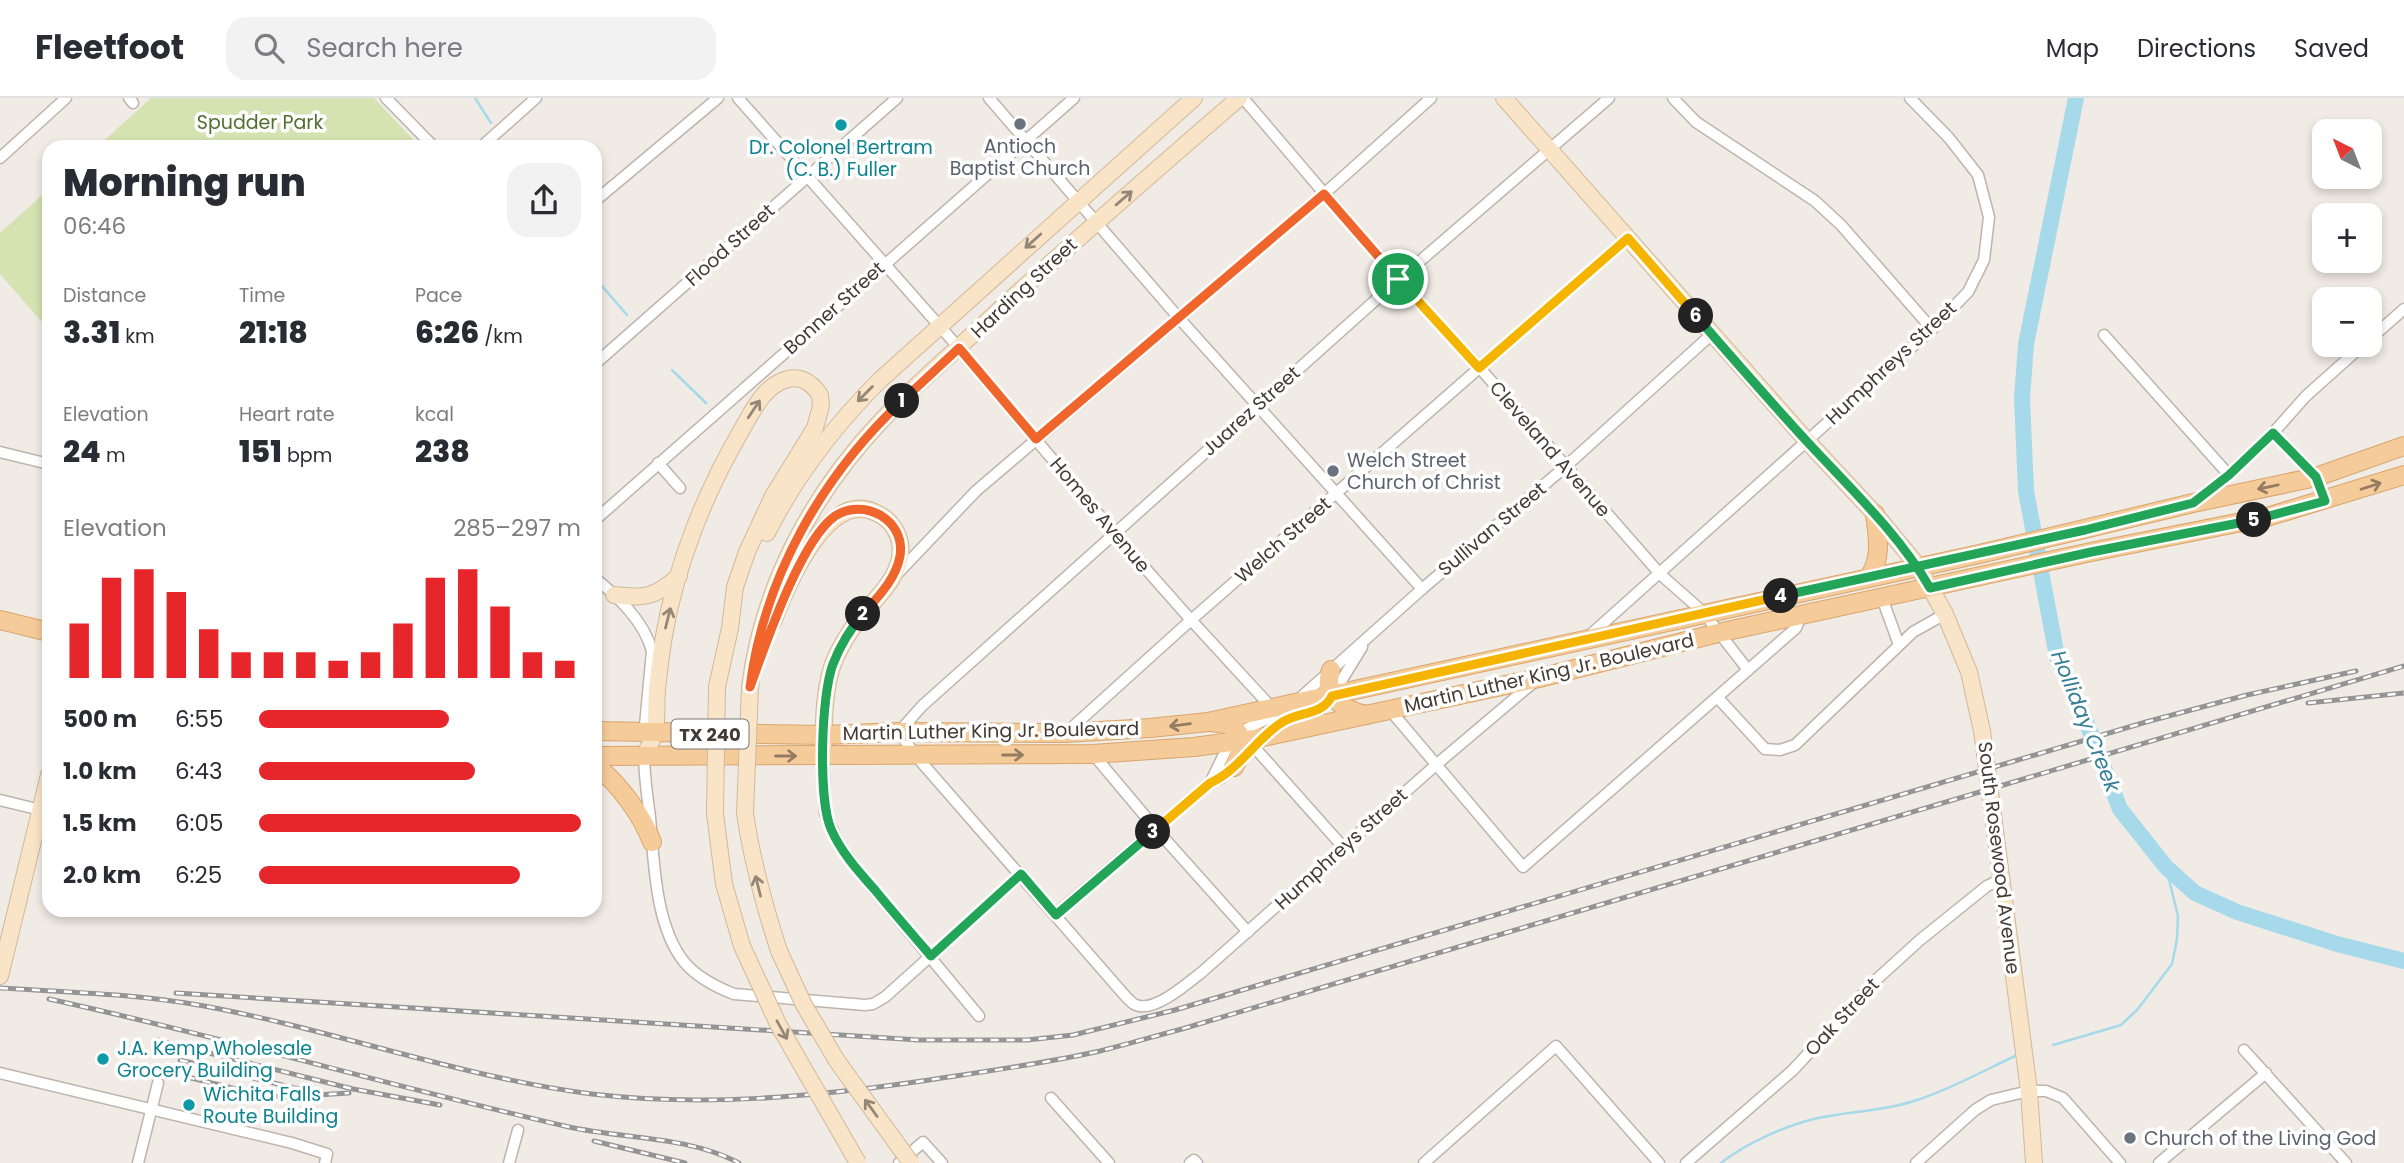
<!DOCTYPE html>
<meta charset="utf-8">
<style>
body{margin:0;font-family:Poppins,sans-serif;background:#f2f2f3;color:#2b2b33;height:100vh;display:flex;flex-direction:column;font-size:26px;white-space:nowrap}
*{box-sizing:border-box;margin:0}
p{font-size:23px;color:#7c7c81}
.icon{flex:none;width:38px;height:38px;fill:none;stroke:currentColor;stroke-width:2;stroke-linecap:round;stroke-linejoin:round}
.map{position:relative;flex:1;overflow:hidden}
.sheet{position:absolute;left:42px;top:42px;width:560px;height:777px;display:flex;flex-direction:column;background:#fff;border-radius:21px;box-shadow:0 4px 10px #0003}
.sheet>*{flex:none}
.needle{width:46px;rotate:318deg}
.tools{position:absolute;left:2312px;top:21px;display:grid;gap:14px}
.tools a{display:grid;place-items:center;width:70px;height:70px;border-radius:14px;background:#fff;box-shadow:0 4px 10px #0003;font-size:35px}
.pin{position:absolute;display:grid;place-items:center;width:60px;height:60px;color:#fff;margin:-30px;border:4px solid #fff;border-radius:50%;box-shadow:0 2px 7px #0007}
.km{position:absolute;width:35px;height:35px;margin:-18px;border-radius:50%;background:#222;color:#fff;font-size:19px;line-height:35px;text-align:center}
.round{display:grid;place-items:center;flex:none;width:74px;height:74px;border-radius:21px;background:#f2f2f3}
.overview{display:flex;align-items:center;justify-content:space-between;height:119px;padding:0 21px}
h1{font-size:38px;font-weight:800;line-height:52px}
.figures{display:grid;grid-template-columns:repeat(3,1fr);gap:10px;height:119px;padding:7px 21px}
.figures div{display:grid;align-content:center}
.figures b{font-size:30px;font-weight:800}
.figures small{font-size:19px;font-weight:400}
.figures p{font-size:19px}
.chart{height:196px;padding:14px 21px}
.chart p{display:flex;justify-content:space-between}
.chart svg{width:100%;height:126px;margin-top:7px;stroke:#e7262b;stroke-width:6}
ul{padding:0 21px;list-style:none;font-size:23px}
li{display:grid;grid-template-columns:112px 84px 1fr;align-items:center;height:52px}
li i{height:18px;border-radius:9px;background:#e7262b}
header{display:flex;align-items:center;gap:42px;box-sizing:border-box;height:98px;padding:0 35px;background:#fff;border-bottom:2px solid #e1e1e2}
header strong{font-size:33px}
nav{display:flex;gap:38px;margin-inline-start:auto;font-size:24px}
.search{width:490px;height:63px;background:#f2f2f3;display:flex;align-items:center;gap:18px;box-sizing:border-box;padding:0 24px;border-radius:21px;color:#7c7c81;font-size:26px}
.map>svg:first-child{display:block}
.green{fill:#d5e2b1}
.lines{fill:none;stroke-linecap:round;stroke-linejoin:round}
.stream{stroke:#a6d9e9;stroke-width:2.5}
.river{stroke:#a6d9e9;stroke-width:16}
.street-casing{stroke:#beb4ac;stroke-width:13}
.secondary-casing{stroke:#d0b99b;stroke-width:18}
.primary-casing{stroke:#d8a56c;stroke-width:20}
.street{stroke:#fff;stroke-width:10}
.secondary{stroke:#f9e4c7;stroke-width:16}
.primary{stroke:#f5cb9a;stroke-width:18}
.rail-casing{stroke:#949494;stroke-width:5}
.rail{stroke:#fff;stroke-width:2.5;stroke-dasharray:8;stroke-linecap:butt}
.secondary-bridge-casing{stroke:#d0b99b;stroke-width:18;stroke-linecap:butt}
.secondary-bridge{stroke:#f9e4c7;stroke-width:16}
.oneway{stroke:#958777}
.oneway2{stroke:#937c62}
.split-1-casing{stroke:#fff;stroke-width:14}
.split-2-casing{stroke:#fff;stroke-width:14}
.split-3-casing{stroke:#fff;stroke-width:14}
.split-4-casing{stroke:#fff;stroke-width:14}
.split-5-casing{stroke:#fff;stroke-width:14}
.split-6-casing{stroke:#fff;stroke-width:14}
.split-7-casing{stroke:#fff;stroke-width:14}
.split-1{stroke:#f0652b;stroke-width:9}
.split-2{stroke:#f0652b;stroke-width:9}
.split-3{stroke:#22a559;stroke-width:9}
.split-4{stroke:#f5b400;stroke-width:9}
.split-5{stroke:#22a559;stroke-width:9}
.split-6{stroke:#22a559;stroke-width:9}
.split-7{stroke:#f5b400;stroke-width:9}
.worship-dot{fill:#6b7280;stroke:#fff;stroke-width:2.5}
.culture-dot{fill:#0f9aa8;stroke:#fff;stroke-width:2.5}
.labels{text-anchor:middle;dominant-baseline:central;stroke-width:7;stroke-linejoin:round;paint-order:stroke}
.shield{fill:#fff;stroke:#7b7672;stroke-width:2}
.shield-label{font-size:18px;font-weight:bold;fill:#433b35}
.park-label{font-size:19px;fill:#526f2e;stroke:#fff}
.worship-label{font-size:19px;fill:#5b616d;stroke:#fff;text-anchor:start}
.culture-label{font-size:19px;fill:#0d838f;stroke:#fff;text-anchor:start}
.street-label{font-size:19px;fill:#433b35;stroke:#fff}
.water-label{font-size:21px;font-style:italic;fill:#347e96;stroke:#fff}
</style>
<header>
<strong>Fleetfoot</strong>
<div class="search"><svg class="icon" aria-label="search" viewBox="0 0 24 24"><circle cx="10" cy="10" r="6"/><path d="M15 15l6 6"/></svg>Search here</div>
<nav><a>Map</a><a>Directions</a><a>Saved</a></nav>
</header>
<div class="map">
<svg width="2404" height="1065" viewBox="0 0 2404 1065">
<rect width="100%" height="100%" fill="#f1ebe5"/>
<g class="green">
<polygon points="151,0 374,0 420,49 97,49"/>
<polygon points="49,91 49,232 0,176 0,135"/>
</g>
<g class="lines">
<g class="stream">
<polyline points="475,0 491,25"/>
<polyline points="504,46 507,49"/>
<polyline points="595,180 627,217"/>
<polyline points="672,272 706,305"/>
<polyline points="2053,947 2121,927 2137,912 2172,866 2177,841 2178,818 2166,769"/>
<path d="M1721 1065C1746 1045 1787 1027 1818 1020 1851 1013 1885 1013 1917 1002 1951 991 1983 973 2015 958"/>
</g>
<polyline class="river" points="2076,0 2026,246 2022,300 2026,393 2057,559 2084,618 2120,711 2166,769 2195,795 2237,814 2337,846 2404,863"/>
<g class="street-casing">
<g id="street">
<polyline points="129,0 133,5"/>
<polyline points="386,0 434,49"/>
<polyline points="738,0 959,250 1115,436 1191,522 1272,610"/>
<polyline points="989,0 1178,219 1422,491"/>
<polyline points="1243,0 1398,182 1479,269 1660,476 1703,514 1748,572"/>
<polyline points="1673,0 1696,24 1815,103 1841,127 1932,231"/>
<polyline points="481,49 536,0"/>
<polyline points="0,60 66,0"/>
<polyline points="595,103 718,0"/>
<polyline points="2104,237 2229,377"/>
<polyline points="2370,241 2404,211"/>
<polyline points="595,266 897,0"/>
<polyline points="2273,335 2316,379"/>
<polyline points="0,354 49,366"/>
<polyline points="658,365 680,390"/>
<polyline points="2198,401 2229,377 2273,335 2306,298 2363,247"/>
<polyline points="595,422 1074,0"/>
<polyline points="899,474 976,393 1324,96 1431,0"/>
<path d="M595 480C618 499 644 523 652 553L644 638"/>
<polyline points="1882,500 1899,547"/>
<polyline points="1589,538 1932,231 1968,194 1984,162 1989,119 1978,77 1949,40 1910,0"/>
<path d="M1534 584 1437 666 1202 874C1188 885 1154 915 1136 907 1132 906 1130 902 1127 900L916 658 899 634 922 608 1398 182 1609 0"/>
<polyline points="1300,600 1422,491 1565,369 1712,236"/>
<polyline points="1718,600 1765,651 1780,652 1795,647 1913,534 1945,516"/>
<polyline points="1390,612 1523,769 1796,530 1801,518"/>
<polyline points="1067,634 1191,522 1628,140"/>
<polyline points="1255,650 1344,750"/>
<path d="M644 654C644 676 647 698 650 719 654 764 655 829 685 865 698 880 716 889 734 896L865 907 873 906 885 899 1022 776"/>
<polyline points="1093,656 1156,731 1248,834"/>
<polyline points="823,658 825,715 839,747 860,775 979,918"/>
<polyline points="1210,685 1230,644 1238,635 1285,612"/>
<polyline points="0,702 49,714"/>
<polyline points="1056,816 1210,685 1221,680 1281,624 1299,616 1320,611 1327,606 1362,549"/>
<polyline points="2244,952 2346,1065"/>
<polyline points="0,975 292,1045 327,1056 325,1065"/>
<polyline points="1051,1000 1109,1065"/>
<polyline points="138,1065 158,985"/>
<polyline points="509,1065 518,1032"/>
<polyline points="899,1065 923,1044 942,1065"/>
<polyline points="1190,1065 1194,1062 1197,1065"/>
<polyline points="1424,1065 1556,948 1659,1065"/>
<polyline points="1686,1065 1793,972 1877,881 1920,842 1987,788 2002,781"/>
<polyline points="1916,1065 1975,1012 1991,1002 2029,993 2046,993 2063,1000 2120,1065"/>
<polyline points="2159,1065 2266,975"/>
</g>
</g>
<g class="secondary-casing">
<g id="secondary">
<polyline points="1504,0 1807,343 1875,416 1918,468 1945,516 1969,574 1982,633 2029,993 2034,1065"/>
<path d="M767 435C796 377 834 328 880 282L1194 0"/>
<path d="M614 497C644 501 656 499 679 478"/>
<path d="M773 524C786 490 826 392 874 414 888 419 897 431 900 445 905 475 878 498 861 518 850 533 838 551 832 569 823 597 824 629 823 658"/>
<path d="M750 589C762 489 812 396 881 323 917 284 959 250 997 214 1076 141 1157 71 1239 0"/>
<path d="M644 659C647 651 653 642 655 634 657 621 656 605 657 591 659 574 661 556 664 538 676 467 705 395 741 333 751 316 761 293 780 284 797 275 811 283 820 297L821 308 815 330 773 398 747 454 735 489 730 530 717 589"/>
<path d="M745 715C752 763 764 807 779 853"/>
<polyline points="715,716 724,786 742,848"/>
<polyline points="0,878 49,677"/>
</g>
</g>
<g class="primary-casing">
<g id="primary">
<path d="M1869 479C1882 460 1878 439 1875 416"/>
<polyline points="0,522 49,534"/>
<path d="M1331 572C1322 598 1343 612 1366 617"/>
<path d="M1211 624C1216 625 1224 625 1229 627 1246 635 1242 656 1234 669"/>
<polyline points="595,633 824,637 899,634 1065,635 1150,630 1208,624 1984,455 2193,405 2316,379 2404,348"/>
<polyline points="595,658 1093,656 1194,649 1254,641 1539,580 1718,535 2091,454 2267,419 2404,377"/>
<path d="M595 667C619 686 641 715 652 744"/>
</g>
</g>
<use href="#street" class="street"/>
<use href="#secondary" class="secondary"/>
<use href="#primary" class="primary"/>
<g class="rail-casing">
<g id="rail">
<polyline points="2308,605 2404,595"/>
<path d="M0 890C68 894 137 896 204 908 334 932 460 979 592 996 703 1009 812 999 922 983 982 974 1042 966 1100 953 1128 946 1155 938 1182 931L2404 568"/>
<polyline points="176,895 919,942 1027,942 1073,937 1175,912 2146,624 2247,597 2356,573"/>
<path d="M49 901C223 939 395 989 569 1029 624 1041 688 1038 739 1065"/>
<polyline points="157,942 353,991 440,1007"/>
<polyline points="180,962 294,990 306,991"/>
<polyline points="187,979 261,997 285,999 349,995"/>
<polyline points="594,1043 685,1065"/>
</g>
</g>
<use href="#rail" class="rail"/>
<g class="secondary-bridge-casing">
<g id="secondary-bridge">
<polyline points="745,715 750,589"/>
<polyline points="715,716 717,589"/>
<polyline points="742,848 778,926 858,1065"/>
<polyline points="779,853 804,907 837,963 911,1065"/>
</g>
</g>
<use href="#secondary-bridge" class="secondary-bridge"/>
</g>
<defs><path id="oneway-shaft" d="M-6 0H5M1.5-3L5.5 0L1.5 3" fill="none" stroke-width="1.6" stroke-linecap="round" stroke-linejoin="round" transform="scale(1.75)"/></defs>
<g class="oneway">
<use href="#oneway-shaft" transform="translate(1124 100) rotate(-41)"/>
<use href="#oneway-shaft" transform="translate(1033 143) rotate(138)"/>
<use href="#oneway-shaft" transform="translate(865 296) rotate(135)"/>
<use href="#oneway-shaft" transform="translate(754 311) rotate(-56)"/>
<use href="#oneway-shaft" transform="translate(668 520) rotate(-76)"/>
<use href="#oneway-shaft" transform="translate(758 788) rotate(-104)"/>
<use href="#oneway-shaft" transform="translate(782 932) rotate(61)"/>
<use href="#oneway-shaft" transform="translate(871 1010) rotate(-126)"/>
</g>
<g class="oneway2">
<use href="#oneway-shaft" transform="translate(2371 388) rotate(-18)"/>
<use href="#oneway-shaft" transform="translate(2268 389) rotate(168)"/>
<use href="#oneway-shaft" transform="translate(1180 627) rotate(173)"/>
<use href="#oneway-shaft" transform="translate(1013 657)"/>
<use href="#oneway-shaft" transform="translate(786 658)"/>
</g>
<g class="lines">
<g class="split-1-casing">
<polyline id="split-1" points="902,303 959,250 1036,341 1324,96 1398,181"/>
</g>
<g class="split-2-casing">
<path id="split-2" d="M863 516C878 499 896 481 900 458 906 422 864 399 835 418 800 443 765 548 750 589 764 479 822 378 902 303"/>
</g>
<g class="split-3-casing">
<path id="split-3" d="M863 516C851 530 840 548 833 566 821 597 818 701 831 731 841 754 858 773 875 792 893 814 912 836 931 858L1021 776 1056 817 1153 734"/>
</g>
<g class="split-4-casing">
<path id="split-4" d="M1153 734 1210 685C1239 672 1255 642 1281 625 1298 613 1322 618 1332 598L1781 498"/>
</g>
<g class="split-5-casing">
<polyline id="split-5" points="1781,498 2085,432 2193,405 2229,377 2273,335 2316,379 2325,403 2254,422"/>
</g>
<g class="split-6-casing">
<path id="split-6" d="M1696 218C1735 263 1774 308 1814 351 1855 395 1900 438 1930 490L2091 454 2254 422"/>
</g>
<g class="split-7-casing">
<polyline id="split-7" points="1398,181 1479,270 1628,140 1696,218"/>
</g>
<use href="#split-1" class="split-1"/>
<use href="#split-2" class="split-2"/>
<use href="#split-3" class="split-3"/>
<use href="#split-4" class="split-4"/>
<use href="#split-5" class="split-5"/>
<use href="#split-6" class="split-6"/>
<use href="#split-7" class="split-7"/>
</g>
<g class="worship-dot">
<circle cx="1020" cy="26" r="7"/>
<circle cx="1333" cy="373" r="7"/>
<circle cx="2130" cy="1040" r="7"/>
</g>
<g class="culture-dot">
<circle cx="841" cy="27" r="7"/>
<circle cx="103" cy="961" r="7"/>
<circle cx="189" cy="1007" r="7"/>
</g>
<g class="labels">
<rect class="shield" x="671.5" y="621.5" width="77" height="29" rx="5"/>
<g class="shield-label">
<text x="710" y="636">TX 240</text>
</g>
<g class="park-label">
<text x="260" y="24">Spudder Park</text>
</g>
<g class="worship-label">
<text x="1020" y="48" text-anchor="middle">Antioch<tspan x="1020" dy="22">Baptist Church</tspan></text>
<text x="1347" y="362">Welch Street<tspan x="1347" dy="22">Church of Christ</tspan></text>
<text x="2144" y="1040">Church of the Living God</text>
</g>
<g class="culture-label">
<text x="841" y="49" text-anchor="middle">Dr. Colonel Bertram<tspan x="841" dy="22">(C. B.) Fuller</tspan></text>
<text x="117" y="950">J.A. Kemp Wholesale<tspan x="117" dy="22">Grocery Building</tspan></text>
<text x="203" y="996">Wichita Falls<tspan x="203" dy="22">Route Building</tspan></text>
</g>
<g class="street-label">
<text transform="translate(730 147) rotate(-42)">Flood Street</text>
<text transform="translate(1024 190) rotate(-43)">Harding Street</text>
<text transform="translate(834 210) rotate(-42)">Bonner Street</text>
<text transform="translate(1891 265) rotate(-43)">Humphreys Street</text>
<text transform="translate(1251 313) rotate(-42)">Juarez Street</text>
<text transform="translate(1550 351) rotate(49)">Cleveland Avenue</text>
<text transform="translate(1100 417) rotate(50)">Homes Avenue</text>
<text transform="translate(1492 431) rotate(-40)">Sullivan Street</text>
<text transform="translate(1283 442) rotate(-41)">Welch Street</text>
<text transform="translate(1549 575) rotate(-13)">Martin Luther King Jr. Boulevard</text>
<text transform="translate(991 633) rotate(-1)">Martin Luther King Jr. Boulevard</text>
<text transform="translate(1341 751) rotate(-42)">Humphreys Street</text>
<text transform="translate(1999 760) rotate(83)">South Rosewood Avenue</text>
<text transform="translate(1842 919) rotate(-47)">Oak Street</text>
</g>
<g class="water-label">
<text transform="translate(2086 623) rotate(68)">Holliday Creek</text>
</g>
</g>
</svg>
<div class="tools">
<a><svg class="needle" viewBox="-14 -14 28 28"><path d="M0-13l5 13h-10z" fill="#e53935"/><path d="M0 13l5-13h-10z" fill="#7c7c81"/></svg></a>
<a>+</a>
<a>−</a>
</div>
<div class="pin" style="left:1398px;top:181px;background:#1e9e55"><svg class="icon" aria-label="arrive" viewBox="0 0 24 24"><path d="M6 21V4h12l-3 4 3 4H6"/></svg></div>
<b class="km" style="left:902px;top:303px">1</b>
<b class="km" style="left:863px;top:516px">2</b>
<b class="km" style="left:1153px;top:734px">3</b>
<b class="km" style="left:1781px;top:498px">4</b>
<b class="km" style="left:2254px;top:422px">5</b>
<b class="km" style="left:1696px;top:218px">6</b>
<section class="sheet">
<div class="overview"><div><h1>Morning run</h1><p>06:46</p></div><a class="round"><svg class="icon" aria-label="share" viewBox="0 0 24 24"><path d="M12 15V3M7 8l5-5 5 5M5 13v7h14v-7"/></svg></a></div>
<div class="figures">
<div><p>Distance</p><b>3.31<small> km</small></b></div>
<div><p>Time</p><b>21:18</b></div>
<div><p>Pace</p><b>6:26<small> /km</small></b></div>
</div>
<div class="figures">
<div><p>Elevation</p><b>24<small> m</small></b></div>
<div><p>Heart rate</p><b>151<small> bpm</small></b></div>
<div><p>kcal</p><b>238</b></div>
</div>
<div class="chart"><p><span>Elevation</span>285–297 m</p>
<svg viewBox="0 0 160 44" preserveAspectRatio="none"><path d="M5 44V25M15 44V9M25 44V6M35 44V14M45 44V27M55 44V35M65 44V35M75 44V35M85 44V38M95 44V35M105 44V25M115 44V9M125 44V6M135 44V19M145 44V35M155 44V38"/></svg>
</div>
<ul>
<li><b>500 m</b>6:55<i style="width:59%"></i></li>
<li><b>1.0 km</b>6:43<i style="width:67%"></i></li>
<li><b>1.5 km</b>6:05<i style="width:100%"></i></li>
<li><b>2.0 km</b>6:25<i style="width:81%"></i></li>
</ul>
</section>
</div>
